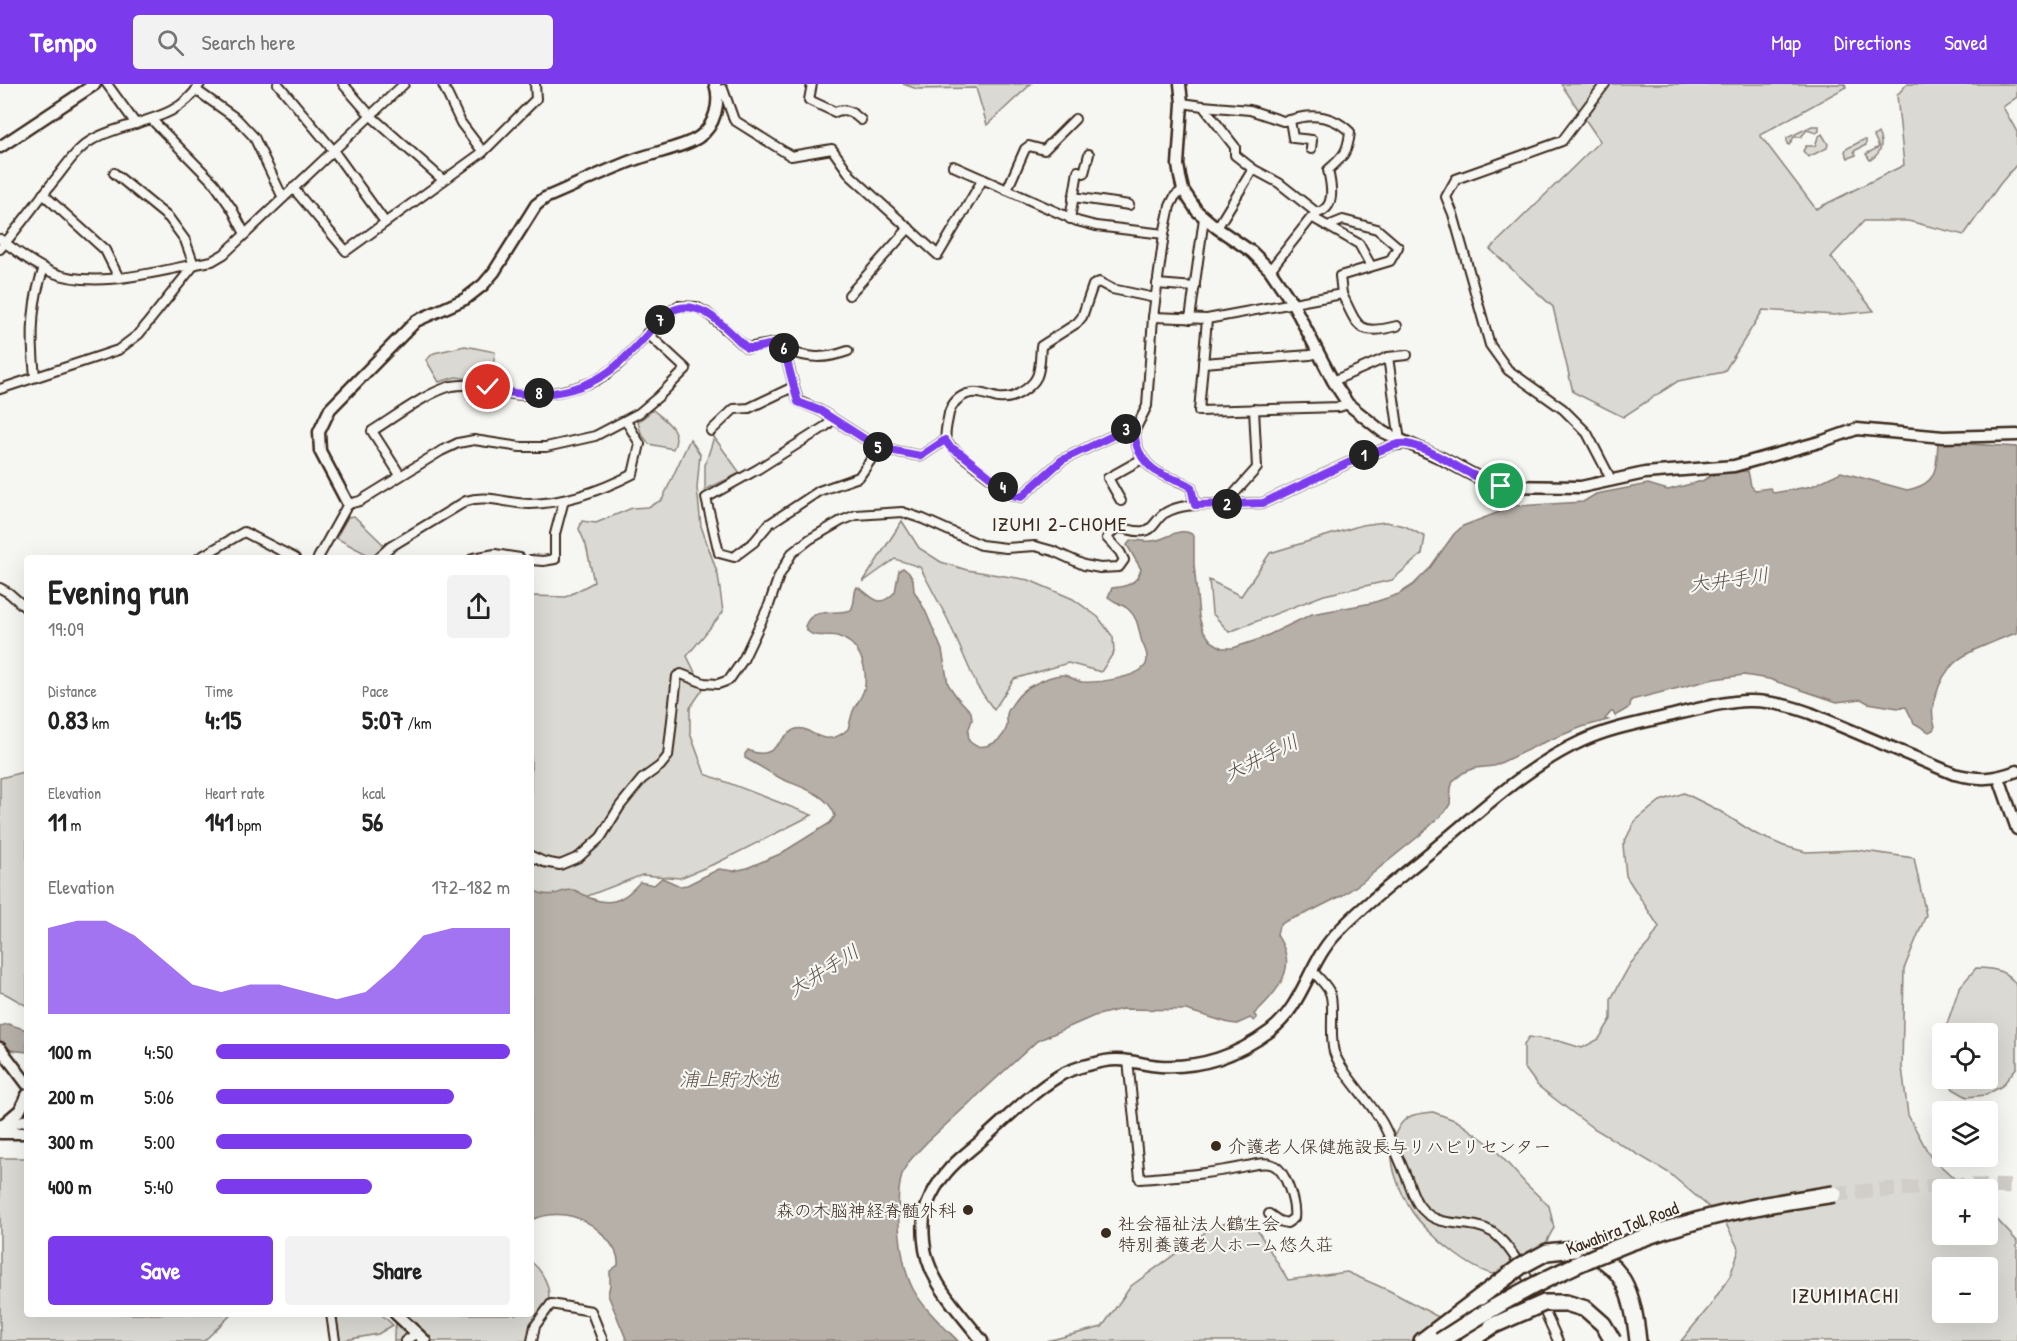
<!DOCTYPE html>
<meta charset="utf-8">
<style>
body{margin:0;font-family:"Patrick Hand","Klee One",sans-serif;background:#f2f2f2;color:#222;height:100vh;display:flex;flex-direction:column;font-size:22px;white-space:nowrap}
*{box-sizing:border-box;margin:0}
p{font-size:20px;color:#767676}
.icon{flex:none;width:33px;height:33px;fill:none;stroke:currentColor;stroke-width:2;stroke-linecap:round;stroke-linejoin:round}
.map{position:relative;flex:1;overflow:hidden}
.panel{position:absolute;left:24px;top:471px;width:510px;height:762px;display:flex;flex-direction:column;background:#fff;border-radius:6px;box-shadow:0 6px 24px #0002}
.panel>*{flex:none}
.fabs{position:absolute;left:1932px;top:939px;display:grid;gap:12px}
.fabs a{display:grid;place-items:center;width:66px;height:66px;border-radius:6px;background:#fff;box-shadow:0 6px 24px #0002;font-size:30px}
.pin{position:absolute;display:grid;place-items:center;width:51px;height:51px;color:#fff;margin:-26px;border:3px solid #fff;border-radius:50%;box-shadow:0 2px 6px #0007}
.km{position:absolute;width:30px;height:30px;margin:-15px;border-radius:50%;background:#222;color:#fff;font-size:16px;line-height:30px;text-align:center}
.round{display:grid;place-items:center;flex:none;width:63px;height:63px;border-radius:6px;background:#f2f2f2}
.summary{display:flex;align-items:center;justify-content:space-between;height:102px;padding:0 24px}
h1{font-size:33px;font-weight:800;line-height:45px}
.stats{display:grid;grid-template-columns:repeat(3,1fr);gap:9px;height:102px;padding:6px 24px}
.stats div{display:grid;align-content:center}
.stats b{font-size:26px;font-weight:800}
.stats small{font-size:16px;font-weight:400}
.stats p{font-size:16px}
.chart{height:168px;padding:12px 24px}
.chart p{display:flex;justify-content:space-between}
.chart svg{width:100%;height:108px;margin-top:6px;fill:#7c3aed;opacity:.7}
.primary-button{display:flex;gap:12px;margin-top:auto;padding:12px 24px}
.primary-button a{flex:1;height:69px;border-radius:6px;background:#7c3aed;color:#fff;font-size:24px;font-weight:800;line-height:69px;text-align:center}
.primary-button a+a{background:#f2f2f2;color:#222}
ul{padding:0 24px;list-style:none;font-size:20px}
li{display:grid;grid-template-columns:96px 72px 1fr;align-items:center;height:45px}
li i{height:15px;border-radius:8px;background:#7c3aed}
header{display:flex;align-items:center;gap:36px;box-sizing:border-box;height:84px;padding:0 30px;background:#7c3aed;color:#fff}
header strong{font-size:28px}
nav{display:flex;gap:33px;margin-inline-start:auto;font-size:21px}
.search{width:420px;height:54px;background:#f2f2f2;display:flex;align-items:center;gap:15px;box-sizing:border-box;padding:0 21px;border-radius:6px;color:#767676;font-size:22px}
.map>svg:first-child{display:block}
.green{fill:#dad9d3;stroke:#8a8278;stroke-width:1.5;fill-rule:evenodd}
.water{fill:#b6b0a9;stroke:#857a71;stroke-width:1.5}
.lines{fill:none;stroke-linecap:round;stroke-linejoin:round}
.highway-tunnel{stroke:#d1cdc8;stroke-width:15;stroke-dasharray:15 8;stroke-linecap:butt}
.street-casing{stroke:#3b2a1e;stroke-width:12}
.secondary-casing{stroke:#3b2a1e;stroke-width:15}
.highway-casing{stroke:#3b2a1e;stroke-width:20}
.street{stroke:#f6f6f2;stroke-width:8}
.secondary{stroke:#f6f6f2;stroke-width:10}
.highway{stroke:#f6f6f2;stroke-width:15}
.highway-bridge-casing{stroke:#3b2a1e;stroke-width:20;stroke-linecap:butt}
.highway-bridge{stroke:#f6f6f2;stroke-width:15}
.route-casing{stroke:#fff;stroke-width:12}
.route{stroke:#7c3aed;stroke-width:8}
.poi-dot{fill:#3b2a1e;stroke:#f6f6f2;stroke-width:2}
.labels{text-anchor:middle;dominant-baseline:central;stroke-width:4.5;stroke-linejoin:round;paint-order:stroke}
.poi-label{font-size:18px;fill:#3b2a1e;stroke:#f6f6f2;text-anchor:start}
.street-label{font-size:18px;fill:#3b2a1e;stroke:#f6f6f2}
.neighbourhood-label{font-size:20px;letter-spacing:1.5px;fill:#3b2a1e;stroke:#f6f6f2}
.water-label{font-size:20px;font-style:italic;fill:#605248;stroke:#f6f6f2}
.quarter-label{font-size:21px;letter-spacing:1.5px;fill:#3b2a1e;stroke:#f6f6f2}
</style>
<header>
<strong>Tempo</strong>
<div class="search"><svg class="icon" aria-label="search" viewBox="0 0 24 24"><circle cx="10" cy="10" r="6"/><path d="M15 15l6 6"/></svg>Search here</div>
<nav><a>Map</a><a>Directions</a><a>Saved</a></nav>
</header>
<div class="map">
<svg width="2017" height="1257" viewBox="0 0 2017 1257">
<rect width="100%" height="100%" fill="#f6f6f2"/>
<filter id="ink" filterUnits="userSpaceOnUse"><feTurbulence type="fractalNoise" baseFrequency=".0167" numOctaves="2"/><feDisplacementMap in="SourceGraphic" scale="12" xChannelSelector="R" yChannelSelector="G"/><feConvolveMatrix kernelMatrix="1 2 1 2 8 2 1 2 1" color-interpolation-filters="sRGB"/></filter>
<g filter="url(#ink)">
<g class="green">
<polygon points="903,0 1031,0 987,41 976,4 917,5"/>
<polygon points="1561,0 1845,0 1846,3 1760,51 1816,125 1904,81 1897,11 1907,0 2017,0 2017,13 2003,23 2017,48 2017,80 2000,100 1964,151 1908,137 1864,137 1831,173 1874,227 1834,231 1763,226 1724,288 1678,297 1623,333 1573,308 1553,223 1490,165 1600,57"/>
<polygon points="1812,42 1819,42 1819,47 1816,49 1807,46 1801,53 1794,53 1789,61 1787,60 1787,54"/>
<path d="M1878 49C1884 60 1881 70 1870 76L1866 70 1879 63 1874 52Z"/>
<polygon points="1822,50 1828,60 1827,64 1808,73 1803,67 1806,62 1815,62 1818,53"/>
<polygon points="1863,56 1866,56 1866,61 1854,67 1856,71 1848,74 1845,68 1846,65"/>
<polygon points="465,262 495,268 491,298 456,293 439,298 426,276 434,269"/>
<path d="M653 326C666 337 683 347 673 365L649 360 641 349 638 338Z"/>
<polygon points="714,353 740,389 705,406 705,381"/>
<polygon points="690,355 700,370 697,404 701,442 718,491 723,528 687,572 703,605 690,624 690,649 705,690 812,731 719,778 680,794 642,791 567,820 531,813 531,512 566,513 594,498 586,461 579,445 582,437 596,439 632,424 648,423 662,416"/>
<polygon points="354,432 384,461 374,474 336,454 348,433"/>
<polygon points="902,437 919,464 941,478 967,486 1029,496 1073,515 1098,533 1113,553 1114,568 1101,588 1068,579 1014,595 994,626 977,602 948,536 920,483 895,475 863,498"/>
<polygon points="1385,438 1405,442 1425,453 1422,470 1392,496 1324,511 1229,548 1212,529 1209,496 1241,512 1270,469 1362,441"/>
<polygon points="27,687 27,922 6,910 0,908 0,694"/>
<path d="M1684 709 1718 726 1756 750 1784 762 1806 768 1857 766 1914 774 1926 831 1904 885 1902 983 1908 1031 1930 1072 1966 1105 1942 1106V1150H1988V1126L2017 1157V1257H1681L1710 1222 1730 1192 1739 1166 1724 1136 1669 1089 1590 1042 1538 1002 1524 983V961L1529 953 1559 957 1582 964 1599 955 1611 935V915L1631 879 1649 859 1659 843 1626 792 1623 761 1635 737 1660 717ZM1942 1184H1988V1228H1942Z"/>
<path d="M1976 884C1993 884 2007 886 2017 902V983L2002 1002 1986 1011 1967 1013 1953 1005 1948 995 1988 994V950L1944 949 1959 904Z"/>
<path d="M1433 1028 1457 1037 1492 1062 1526 1100 1549 1122 1554 1144C1550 1150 1547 1158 1543 1164 1537 1170 1518 1186 1510 1189 1484 1202 1424 1147 1411 1126 1399 1105 1388 1081 1393 1057 1395 1048 1401 1036 1411 1032 1417 1029 1427 1029 1433 1028Z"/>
<polygon points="0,1074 27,1074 27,1230 232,1230 204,1257 0,1257"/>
<polygon points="1250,1134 1288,1196 1347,1188 1390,1207 1459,1244 1471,1257 1047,1257 1102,1243 1131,1202 1214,1142"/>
<path d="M531 1178C537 1182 540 1186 543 1192 558 1216 541 1237 528 1257H394V1250L398 1230H531Z"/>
<polygon points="336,1230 381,1230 393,1241 378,1250 340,1257"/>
</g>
<g class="water">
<path d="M1938 358 2017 363V549C2006 552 1996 557 1986 561 1960 571 1944 583 1936 611 1932 621 1931 632 1935 642L1933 646 1929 648 1914 639 1906 623 1898 624 1868 619 1861 615 1837 618 1769 595 1744 591 1714 595 1631 616 1630 623 1615 632 1613 628H1611L1605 635 1608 636 1582 643 1540 660 1494 682 1475 684 1463 689 1453 697 1451 704 1450 720 1445 728 1419 752 1362 798 1343 811 1307 829 1286 837 1279 842 1277 851C1280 856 1284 862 1285 868 1293 892 1270 915 1254 930L1257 934 1254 937 1250 934 1237 940 1229 939 1186 926 1122 925 1094 932 1037 957 927 1058C918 1068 906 1078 902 1091 894 1117 900 1181 913 1205 924 1225 942 1241 958 1257H627L608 1211 610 1201V1187L618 1181C619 1171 614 1164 608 1156 588 1132 560 1124 531 1136V805C538 809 546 812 554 810 560 809 566 805 573 806 579 807 584 812 590 814 613 823 625 815 640 798L654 801 662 794 680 802 687 801 719 785 734 787 747 784 780 770 830 739 835 732C829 710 800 703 782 695 770 689 758 681 745 674V670L748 666C776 679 778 651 796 645 809 640 823 668 848 645 850 639 851 633 853 627 857 618 864 611 865 601 867 581 859 558 837 552 826 549 810 557 805 542 813 521 834 532 851 526 856 518 853 509 857 503 873 511 877 527 895 508L899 486 903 484 909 489 913 496 914 507 925 526 942 566 948 600 956 612 971 628 972 636 968 647 969 657C981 669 1001 659 1006 645 1009 639 1005 633 1008 627 1013 618 1021 608 1029 603 1038 598 1053 590 1064 591 1070 592 1075 597 1082 598 1096 599 1140 594 1146 580 1149 572 1145 565 1142 558 1138 546 1139 534 1128 525 1122 520 1114 518 1108 513L1112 504C1125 503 1138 500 1141 485L1127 461 1131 456C1137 456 1144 458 1151 457 1166 457 1181 440 1194 452V480L1199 533 1203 546 1211 557 1222 564H1233L1260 555 1312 530 1372 519 1399 510 1413 501 1429 485 1454 450 1463 442 1515 422 1583 418 1596 410 1648 400 1668 406 1702 397 1716 389 1748 387 1751 402 1755 406 1770 404 1774 409 1812 402 1841 388 1907 406C1938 400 1936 385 1938 358Z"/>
<polygon points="8,940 27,946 27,968 0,965 0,942"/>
</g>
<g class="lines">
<polyline class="highway-tunnel" points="1834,1110 1951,1101 2017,1103"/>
<g class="street-casing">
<g id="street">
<polyline points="107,0 136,40"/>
<polyline points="278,0 333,66 385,138"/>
<polyline points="343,0 370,31 443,96"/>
<path d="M812 0 809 16 835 28C846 23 853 29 861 36"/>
<polyline points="1605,0 1562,57 1456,95 1446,113 1453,130 1490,261 1508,286 1563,325 1587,349 1612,397"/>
<polyline points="443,1 461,39 483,68"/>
<polyline points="723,5 734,36 791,72 832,65 851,92 938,171 983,95"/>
<polyline points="196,6 237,35 254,53 283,114"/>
<polyline points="1182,19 1203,22 1235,63 1235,71 1253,85 1279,99 1317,129 1311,134 1270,186"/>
<polyline points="1203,22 1250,26 1283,37 1290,36 1293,54 1312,56 1311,65"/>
<polyline points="152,36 214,99 232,125 245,150"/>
<path d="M1290 36C1312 29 1333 31 1350 48 1348 68 1343 73 1328 86 1331 100 1337 124 1317 129L1315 135 1359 160 1371 182"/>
<polyline points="953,82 1077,137 1096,142 1164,150"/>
<polyline points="293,104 346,167 483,68 536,15 535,0"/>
<polyline points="1007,106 1025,65 1029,62 1044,66 1075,35"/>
<polyline points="43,110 105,166 119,194"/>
<polyline points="1073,113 1129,121"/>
<polyline points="1070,135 1078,87 1084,89 1089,70"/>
<polyline points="1217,144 1253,85"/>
<path d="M0 155C16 167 33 180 51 188 97 207 164 185 212 177L224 170 404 0"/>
<path d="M0 165C20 142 38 116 57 93 67 80 78 64 92 56 128 35 176 40 200 0"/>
<polyline points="1157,200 1195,203"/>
<path d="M1342 210C1358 243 1357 252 1397 242"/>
<polyline points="849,211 909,144"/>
<path d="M1155 214 1112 205 1099 198 1093 201 1082 233 1077 239 1041 262C1039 286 1042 296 1020 309 1014 313 1006 315 998 314 988 312 977 306 967 310 958 313 952 320 949 329 948 336 944 349 946 356 947 362 1004 404 1013 411L1021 413 1062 376 1129 344 1135 346 1147 322 1153 233 1164 150 1170 122 1175 112 1183 106"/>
<polyline points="1153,233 1207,235 1342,210 1340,192 1390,177 1398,163 1377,145 1343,136 1328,142"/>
<polyline points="1190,235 1204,134"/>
<polyline points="1207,235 1199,327 1339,323 1348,320"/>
<path d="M784 266C809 274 823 276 848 267"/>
<polyline points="1388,273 1400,357"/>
<polyline points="1203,279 1310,271 1318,269"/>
<path d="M35 292C31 258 31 217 44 184"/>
<polyline points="1333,297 1388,273 1407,271"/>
<polyline points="0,305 118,266 139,250 194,181 185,156 169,134 114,89"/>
<polyline points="1254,325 1257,384 1225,420 1263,419 1367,370 1373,370 1390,362 1406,360"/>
<polyline points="833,335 826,342 758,385 706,414 719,469 734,473 754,458 769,440 819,407 859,393 879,364"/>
<path d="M1135 346C1134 366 1146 384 1165 392 1175 396 1180 396 1191 403L1195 421"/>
<polyline points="711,347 734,325 749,324 793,303"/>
<path d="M400 391 372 347C393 334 429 307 452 302 474 298 487 306 506 309 535 314 566 308 592 298 625 284 648 243 678 222L696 223 707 229 747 264 782 258 798 317 821 327 879 364 921 372 945 356"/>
<polyline points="1121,417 1108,394 1142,375"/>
<polyline points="199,474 244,448 295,474"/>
<polyline points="318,474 348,420 360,417 441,367 458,359 474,356 520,363 546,363 595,352 639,329 658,313 686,285 647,249"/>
<path d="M378 474 390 463 466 417C487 410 508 420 530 420 566 419 602 406 633 390L640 360 626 337"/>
<polyline points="473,474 495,470 520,474"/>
<polyline points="531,476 543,477 555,475 555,450 564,416"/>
<polyline points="0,504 9,509 27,525"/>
<path d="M531 772 544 778 560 781 579 773 601 753 620 722 642 695 660 682 668 672 677 592 681 590 704 599 718 600 729 596 743 576 769 521 779 492 792 469 810 455 841 437 856 431 902 428 923 435 981 461 1006 464 1035 462 1053 467 1084 481 1100 484 1119 483 1124 476 1120 468 1107 454C1119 435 1129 450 1144 447 1154 446 1157 433 1165 429 1182 419 1205 421 1225 420"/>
<path d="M1313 887C1318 894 1327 901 1330 909 1335 920 1329 951 1334 968 1341 989 1371 1018 1383 1040 1392 1057 1399 1076 1407 1094 1410 1102 1413 1112 1418 1120 1437 1148 1467 1133 1492 1148 1517 1164 1546 1230 1558 1257"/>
<path d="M1128 976 1140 1095C1175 1092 1211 1090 1246 1082 1254 1081 1265 1077 1273 1081 1286 1086 1296 1121 1294 1134L1287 1139 1279 1137 1269 1130"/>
<polyline points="331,1230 335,1257"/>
<polyline points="405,1257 417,1249"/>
<polyline points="532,1257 535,1242 551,1220 591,1227 603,1257"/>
</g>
</g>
<g class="secondary-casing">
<g id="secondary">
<polyline points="1180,0 1182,19 1178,81 1180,93 1183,106 1197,127 1217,144 1252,168 1270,186 1293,220 1333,297 1348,320 1383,348 1441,374 1477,393 1501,402 1581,403 1645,389 1734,382 1823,357 1857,345 1943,353 2017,351"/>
<polyline points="0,63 95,0"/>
<path d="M348 420 320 367 319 348 330 325 416 237 465 215 483 201 494 188 536 121 545 114C574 102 604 87 634 76 650 70 687 62 699 53 715 42 721 18 715 0"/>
<polyline points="1999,694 2017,745"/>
<polyline points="0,964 27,1000"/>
<polyline points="3,1042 27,1036"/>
<polyline points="0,1043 20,1026 27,1011"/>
<polyline points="0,1049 27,1049"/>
<polyline points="396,1230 425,1257"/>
<path d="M982 1257C959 1226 927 1198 924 1157 923 1146 923 1131 927 1121 931 1111 939 1097 946 1089 956 1076 971 1066 983 1055 1007 1034 1031 1009 1059 992 1072 984 1090 980 1105 977 1125 973 1141 981 1160 982 1202 984 1236 972 1270 947 1303 922 1308 880 1335 851 1363 821 1397 796 1428 770 1476 731 1525 683 1582 657 1612 643 1646 638 1677 630 1732 617 1755 609 1810 629L1954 690C1980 696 1992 696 2017 687"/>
</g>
</g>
<g class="highway-casing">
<g id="highway">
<path d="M1574 1165C1625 1174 1633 1212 1638 1257"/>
<polyline points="1422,1257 1480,1213"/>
<polyline points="1469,1257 1492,1242"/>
</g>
</g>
<use href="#street" class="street"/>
<use href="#secondary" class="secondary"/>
<use href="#highway" class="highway"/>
<g class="highway-bridge-casing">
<g id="highway-bridge">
<polyline points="1480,1213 1521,1182 1547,1168 1574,1165"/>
<polyline points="1492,1242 1544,1219 1566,1219 1586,1225 1603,1240 1613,1257"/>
<path d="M1440 1257C1519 1205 1604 1162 1696 1137 1741 1124 1788 1117 1834 1110"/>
</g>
</g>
<use href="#highway-bridge" class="highway-bridge"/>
</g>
</g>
<g class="lines" filter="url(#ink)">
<g class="route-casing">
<path id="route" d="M488 303C529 317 582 311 616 282 635 266 650 246 668 229 698 209 726 245 747 264H755L782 258 798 318 821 327 879 364 921 372 945 356 950 363 963 371 1013 411 1021 413 1062 376 1129 344 1135 346C1134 366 1146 384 1165 392 1175 396 1181 396 1191 403L1195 421 1263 419 1367 370C1381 369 1392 358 1407 360 1428 363 1455 383 1475 392 1483 396 1492 399 1501 402"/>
</g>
<use href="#route" class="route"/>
</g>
<g class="poi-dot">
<circle cx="1216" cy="1062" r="6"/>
<circle cx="968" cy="1126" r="6"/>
<circle cx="1106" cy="1149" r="6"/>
</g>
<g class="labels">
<g class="poi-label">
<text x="1228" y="1062">介護老人保健施設長与リハビリセンター</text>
<text x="956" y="1126" text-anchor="end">森の木脳神経脊髄外科</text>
<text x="1118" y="1139">社会福祉法人鶴生会<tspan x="1118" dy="21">特別養護老人ホーム悠久荘</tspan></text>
</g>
<g class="street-label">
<text transform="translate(1622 1144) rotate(-21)">Kawahira Toll Road</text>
</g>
<g class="neighbourhood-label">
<text x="1060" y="439">IZUMI 2-CHOME</text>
</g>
<g class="water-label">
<text transform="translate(1729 495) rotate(-7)">大井手川</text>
<text transform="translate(1261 673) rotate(-26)">大井手川</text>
<text transform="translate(823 886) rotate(-32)">大井手川</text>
<text x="729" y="994">浦上貯水池</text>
</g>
<g class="quarter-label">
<text x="1846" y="1211">IZUMIMACHI</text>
</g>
</g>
</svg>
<div class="fabs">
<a><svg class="icon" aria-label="locate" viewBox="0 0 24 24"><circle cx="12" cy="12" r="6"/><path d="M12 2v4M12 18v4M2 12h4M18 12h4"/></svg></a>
<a><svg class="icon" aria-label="layers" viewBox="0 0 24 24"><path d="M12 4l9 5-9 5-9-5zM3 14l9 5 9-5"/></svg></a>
<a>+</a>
<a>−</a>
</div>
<div class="pin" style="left:1501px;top:402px;background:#1e9e55"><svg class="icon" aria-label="arrive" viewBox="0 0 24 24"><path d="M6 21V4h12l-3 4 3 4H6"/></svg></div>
<div class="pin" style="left:488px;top:303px;background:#d93025"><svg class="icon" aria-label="check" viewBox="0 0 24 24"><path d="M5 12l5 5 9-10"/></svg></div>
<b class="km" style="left:1364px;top:371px">1</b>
<b class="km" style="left:1227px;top:420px">2</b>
<b class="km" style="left:1126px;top:345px">3</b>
<b class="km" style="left:1003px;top:403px">4</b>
<b class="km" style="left:878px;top:363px">5</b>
<b class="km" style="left:784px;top:264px">6</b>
<b class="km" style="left:660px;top:236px">7</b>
<b class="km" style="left:539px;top:309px">8</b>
<section class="panel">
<div class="summary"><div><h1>Evening run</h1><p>19:09</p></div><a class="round"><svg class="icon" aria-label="share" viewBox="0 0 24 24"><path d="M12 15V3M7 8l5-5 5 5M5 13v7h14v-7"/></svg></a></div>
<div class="stats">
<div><p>Distance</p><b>0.83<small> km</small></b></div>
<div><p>Time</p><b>4:15</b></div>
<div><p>Pace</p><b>5:07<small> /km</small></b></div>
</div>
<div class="stats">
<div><p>Elevation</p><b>11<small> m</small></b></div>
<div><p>Heart rate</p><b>141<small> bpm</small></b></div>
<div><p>kcal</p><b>56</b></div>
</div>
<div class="chart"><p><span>Elevation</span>172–182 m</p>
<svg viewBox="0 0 160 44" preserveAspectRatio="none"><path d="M0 44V9L10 6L20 6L30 12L40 22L50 32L60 35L70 32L80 32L90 35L100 38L110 35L120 25L130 12L140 9L150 9L160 9V44z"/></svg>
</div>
<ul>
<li><b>100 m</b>4:50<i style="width:100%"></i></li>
<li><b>200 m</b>5:06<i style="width:81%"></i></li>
<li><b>300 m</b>5:00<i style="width:87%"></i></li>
<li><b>400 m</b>5:40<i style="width:53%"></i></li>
</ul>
<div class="primary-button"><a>Save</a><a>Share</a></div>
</section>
</div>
